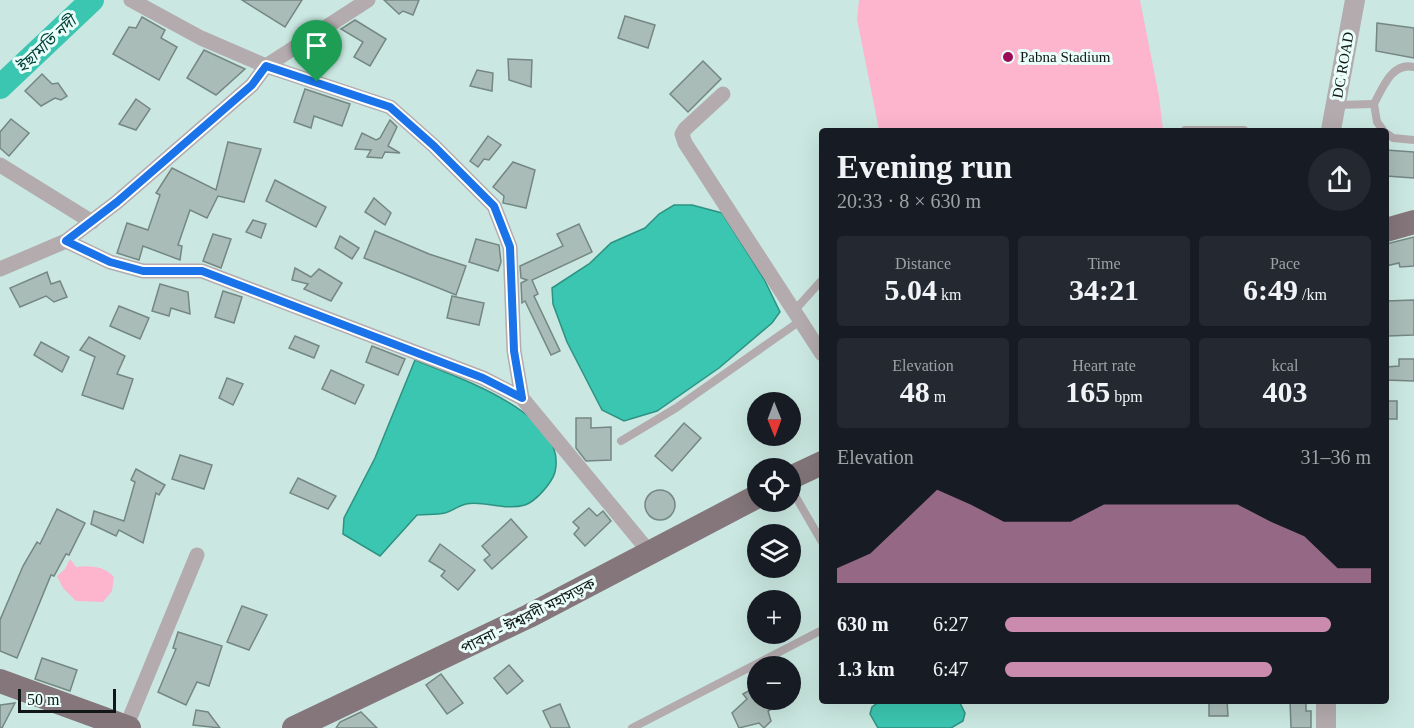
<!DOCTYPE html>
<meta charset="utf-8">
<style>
body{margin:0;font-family:"Times New Roman","Noto Sans Bengali",serif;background:#242831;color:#f1f3f6;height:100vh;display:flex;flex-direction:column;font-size:22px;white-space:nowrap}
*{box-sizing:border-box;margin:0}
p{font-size:20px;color:#9ea1a6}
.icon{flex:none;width:33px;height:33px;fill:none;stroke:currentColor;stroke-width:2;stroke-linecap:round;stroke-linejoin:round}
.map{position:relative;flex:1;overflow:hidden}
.sheet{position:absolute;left:819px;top:128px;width:570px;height:576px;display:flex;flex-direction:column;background:#171b24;border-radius:6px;box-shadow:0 6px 24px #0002}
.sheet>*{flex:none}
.needle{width:39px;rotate:179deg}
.fabs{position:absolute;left:747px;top:392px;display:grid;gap:12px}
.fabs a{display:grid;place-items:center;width:54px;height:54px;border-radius:50%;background:#171b24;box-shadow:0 6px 24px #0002;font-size:30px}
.scale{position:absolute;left:18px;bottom:15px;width:98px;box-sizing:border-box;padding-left:6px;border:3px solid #101716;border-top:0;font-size:16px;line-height:21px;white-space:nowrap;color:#101716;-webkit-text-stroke:4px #e9fdf9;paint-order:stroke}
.pin{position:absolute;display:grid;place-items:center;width:51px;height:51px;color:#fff;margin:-62px -26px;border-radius:50% 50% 50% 0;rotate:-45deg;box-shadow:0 0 6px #0007}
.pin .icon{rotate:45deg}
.round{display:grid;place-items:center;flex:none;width:63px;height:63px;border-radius:32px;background:#242831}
.headline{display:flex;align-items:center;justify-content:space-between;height:102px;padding:0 18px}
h1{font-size:33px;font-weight:700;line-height:45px}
.stats{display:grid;grid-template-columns:repeat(3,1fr);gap:9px;height:102px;padding:6px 18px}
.stats div{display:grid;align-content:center;border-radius:6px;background:#242831;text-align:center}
.stats b{font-size:30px;font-weight:700}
.stats small{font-size:16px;font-weight:400}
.stats p{font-size:16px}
.chart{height:168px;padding:12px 18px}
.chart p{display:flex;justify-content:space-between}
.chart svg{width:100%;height:108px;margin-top:6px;fill:#cb8baf;opacity:.7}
ul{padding:0 18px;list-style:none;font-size:20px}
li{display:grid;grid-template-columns:96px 72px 1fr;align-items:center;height:45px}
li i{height:15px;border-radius:8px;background:#cb8baf}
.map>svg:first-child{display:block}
.built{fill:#cae8e1;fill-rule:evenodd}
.green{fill:#fdb5ce}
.water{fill:#3bc6b1;stroke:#2e9282;stroke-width:1.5}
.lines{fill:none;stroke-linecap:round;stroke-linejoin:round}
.river{stroke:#3bc6b1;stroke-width:24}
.building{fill:#a9bcb8;stroke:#758783;stroke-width:1.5}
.service{stroke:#b3abad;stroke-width:8}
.minor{stroke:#b3abad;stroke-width:15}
.tertiary{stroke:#b3abad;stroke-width:20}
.primary{stroke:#84767a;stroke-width:24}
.route-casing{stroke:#fff;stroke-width:12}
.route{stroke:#1a73e8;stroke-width:8}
.poi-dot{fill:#9c0b58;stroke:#e9fdf9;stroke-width:2}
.labels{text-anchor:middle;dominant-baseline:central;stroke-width:6;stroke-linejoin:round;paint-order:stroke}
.poi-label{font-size:15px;fill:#101716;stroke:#e9fdf9;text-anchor:start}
.street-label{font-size:15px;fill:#101716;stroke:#e9fdf9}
.water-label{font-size:16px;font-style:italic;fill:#003f37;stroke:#e9fdf9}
</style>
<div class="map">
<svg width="1414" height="728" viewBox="0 0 1414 728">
<rect width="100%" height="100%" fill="#dcf0eb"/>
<path class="built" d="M0 0H1414V728H0ZM822 130H1386V700H822ZM758 402H790V435H758ZM758 468H790V501H758ZM758 534H790V567H758ZM758 600H790V633H758ZM758 666H790V699H758Z"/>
<g class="green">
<polygon points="859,0 1140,0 1159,96 1163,130 879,130 857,19"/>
<path d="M70 559 76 567C90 565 104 566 114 577L112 591 103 602 76 601 63 588 57 576 65 569Z"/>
</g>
<g class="water">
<polygon points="674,205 692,205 722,213 764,279 780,312 772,323 719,368 657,411 624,421 602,410 567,342 553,304 552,288 589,264 611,243 645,228 659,214"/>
<path d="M415 360C456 377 569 414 555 472 552 483 536 501 525 505 505 511 483 500 466 504 458 506 452 511 445 513 436 515 426 514 417 515L380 556 343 534 344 518 375 458Z"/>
<polygon points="880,701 959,701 965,713 963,721 951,728 878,728 870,714 872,707"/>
</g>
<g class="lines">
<polyline class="river" points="0,87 92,0"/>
</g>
<g class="building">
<polygon points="242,0 302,0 285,27"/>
<polygon points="384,0 419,0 413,15 403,11 399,14"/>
<polygon points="625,16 655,25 648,48 618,38"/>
<polygon points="142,17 165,30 161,38 177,47 159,80 113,54 129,27 136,28"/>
<polygon points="355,20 386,39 370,66 354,57 363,42 341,29"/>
<polygon points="1377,23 1414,28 1414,58 1376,51"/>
<polygon points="204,50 245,69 216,95 187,78"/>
<polygon points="508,59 532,60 531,87 509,80"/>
<polygon points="703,61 721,79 688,112 670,94"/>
<polygon points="477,70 493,73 492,91 470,86"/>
<polygon points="42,74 52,84 58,83 67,96 61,100 55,98 41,106 25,91"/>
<polygon points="305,89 350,104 342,126 314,116 311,128 294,122"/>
<polygon points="136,99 150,109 136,130 119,124"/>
<polygon points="11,119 29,133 9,156 0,148 0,132"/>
<polygon points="390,120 397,127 388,146 400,153 385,152 382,158 367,157 371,150 355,149 362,133 376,140 380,138"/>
<polygon points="488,136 501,145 489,160 484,159 478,167 470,161"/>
<polygon points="228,142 261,149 244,202 218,196 207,218 190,210 178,245 182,246 180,260 143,246 139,260 117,253 127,223 148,230 160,195 156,193 172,168 216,190"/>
<polygon points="1386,150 1414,152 1414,178 1386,176"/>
<polygon points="513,162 535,170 526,208 503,203 504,196 493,187"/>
<polygon points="275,180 326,207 316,227 266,201"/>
<polygon points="374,198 391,213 385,225 365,212"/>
<polygon points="253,220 266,224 261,238 246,232"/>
<polygon points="579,224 592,252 532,280 538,294 534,296 560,351 551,355 525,301 522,303 521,283 527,280 521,278 520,266 563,246 557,234"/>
<polygon points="375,231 429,254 466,266 456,295 364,258"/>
<polygon points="213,234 231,239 221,268 203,261"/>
<polygon points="340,236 359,248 352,259 335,248"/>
<polygon points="1414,237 1414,266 1400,267 1399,263 1386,266 1386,244"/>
<polygon points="476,239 499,245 501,262 498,271 469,262"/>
<polygon points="295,268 311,277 319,269 342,283 331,301 304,289 308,284 292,280"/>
<polygon points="47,272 51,284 60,281 67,297 54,302 46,296 20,307 10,288"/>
<polygon points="160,284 188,292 190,314 171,308 169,316 152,311"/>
<polygon points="223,291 242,297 234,323 215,317"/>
<polygon points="452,296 484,303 479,325 447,318"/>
<polygon points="1414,300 1414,335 1388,336 1387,301"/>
<polygon points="119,306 149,318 140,339 110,326"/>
<polygon points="295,336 319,346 314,358 289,348"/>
<polygon points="89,337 125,356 117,374 133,379 123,409 82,395 95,357 80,350"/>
<polygon points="41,342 69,357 62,372 34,355"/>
<polygon points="372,346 405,359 398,375 366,362"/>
<polygon points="1399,359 1414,359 1414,381 1386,380 1386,367 1399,366"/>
<polygon points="331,370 364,385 355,404 322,389"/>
<polygon points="227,378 243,384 233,405 219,398"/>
<rect x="1386" y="401" width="11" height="18"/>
<polygon points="576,418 591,418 591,428 611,427 611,460 586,461 576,448"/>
<polygon points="684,423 701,438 672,471 655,456"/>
<polygon points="180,455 212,465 204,489 172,479"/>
<polygon points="136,469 165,485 159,495 156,493 143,543 119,530 116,536 91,524 94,511 124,521 135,482 131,480"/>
<polygon points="298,478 336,496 328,509 290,493"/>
<circle cx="660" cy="505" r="15"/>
<polygon points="589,508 597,516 603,511 611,521 585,546 574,534 579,528 573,522"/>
<polygon points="57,509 85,523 69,555 66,554 54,576 51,575 17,658 0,651 0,620 23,566 37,542 40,544"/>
<polygon points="511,519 527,537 492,569 484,560 490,555 482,546"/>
<polygon points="440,544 475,570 458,590 441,576 445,571 429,561"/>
<polygon points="242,606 267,615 249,650 227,642"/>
<polygon points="178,632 222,646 209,686 197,682 186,705 158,692 176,649 173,648"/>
<polygon points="42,658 77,670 70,691 35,679"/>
<polygon points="509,665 523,681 507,694 494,678"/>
<polygon points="441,674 463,703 447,714 426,685"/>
<polygon points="750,690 758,691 758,699 773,699 778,706 768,711 771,721 764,728 759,723 739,728 732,713 747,699 743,694"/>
<polygon points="1209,700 1227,700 1228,716 1209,716"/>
<polygon points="1290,700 1306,700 1306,711 1311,711 1311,728 1291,728"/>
<polygon points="15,703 2,728 0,728 0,705"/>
<polygon points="560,704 570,728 551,728 543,711"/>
<polygon points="196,710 208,712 220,728 193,725"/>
<polygon points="361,712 377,728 336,728 340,722"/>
</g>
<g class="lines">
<g class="service">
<polyline points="1337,105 1374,104"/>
<polyline points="1185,130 1244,130"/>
<path d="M1383 130 1377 122 1374 104C1383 87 1392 62 1414 67"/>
<polyline points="1386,133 1393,138 1414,140"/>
<polyline points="794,311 822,280"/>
<polyline points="621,441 676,408 800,321"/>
<polyline points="790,487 822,542"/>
<polyline points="632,728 822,630"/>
</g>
<g class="minor">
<polyline points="131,0 201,38 266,66 390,107 434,146 494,206 510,247 514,351 522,398 651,554"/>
<polyline points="723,94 685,129 682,134 685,143 822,354"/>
<polyline points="0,165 92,222"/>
<polyline points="66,241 110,262 143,271 202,271 483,378 522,398"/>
<polyline points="0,269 66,241 117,202 252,85 266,66 368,0"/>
<polyline points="126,727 197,555"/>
</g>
<g class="tertiary">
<polyline points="1331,130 1355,0"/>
<polyline points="1326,700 1326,728"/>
</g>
<g class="primary">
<polyline points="1386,230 1414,222"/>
<polyline points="790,478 822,463"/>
<polyline points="0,681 129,728"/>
<polyline points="294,728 529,616 758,496"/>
</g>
</g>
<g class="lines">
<g class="route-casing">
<polygon id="route" points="266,66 390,107 434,146 494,206 510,247 514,351 522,398 483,378 202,271 143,271 110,262 66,241 117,202 252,85"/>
</g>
<use href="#route" class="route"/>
</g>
<circle class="poi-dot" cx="1008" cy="57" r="6"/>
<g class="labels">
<g class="poi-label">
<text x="1020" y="57">Pabna Stadium</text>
</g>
<g class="street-label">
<text transform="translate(1343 65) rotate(-80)">DC ROAD</text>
<text transform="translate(528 616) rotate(-27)">পাবনা - ঈশ্বরদী মহাসড়ক</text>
</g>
<g class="water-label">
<text transform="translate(46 44) rotate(-43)">ইছামতি নদী</text>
</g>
</g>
</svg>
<div class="fabs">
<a><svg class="needle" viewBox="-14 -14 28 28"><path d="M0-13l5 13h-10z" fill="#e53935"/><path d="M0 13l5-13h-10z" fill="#9ea1a6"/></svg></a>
<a><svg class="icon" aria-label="locate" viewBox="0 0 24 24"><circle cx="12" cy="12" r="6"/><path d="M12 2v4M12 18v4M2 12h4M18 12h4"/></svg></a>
<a><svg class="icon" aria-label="layers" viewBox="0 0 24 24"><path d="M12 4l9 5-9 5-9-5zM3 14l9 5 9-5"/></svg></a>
<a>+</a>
<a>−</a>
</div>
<div class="scale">50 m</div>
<div class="pin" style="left:317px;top:82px;background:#1e9e55"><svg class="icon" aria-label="arrive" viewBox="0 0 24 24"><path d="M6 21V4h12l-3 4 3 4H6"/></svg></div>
<section class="sheet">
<div class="headline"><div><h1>Evening run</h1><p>20:33 · 8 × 630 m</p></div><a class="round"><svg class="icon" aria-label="share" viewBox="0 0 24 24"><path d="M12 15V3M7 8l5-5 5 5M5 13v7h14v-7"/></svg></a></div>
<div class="stats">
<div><p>Distance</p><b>5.04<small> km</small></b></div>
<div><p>Time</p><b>34:21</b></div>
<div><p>Pace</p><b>6:49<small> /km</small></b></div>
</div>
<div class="stats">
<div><p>Elevation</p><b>48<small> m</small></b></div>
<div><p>Heart rate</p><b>165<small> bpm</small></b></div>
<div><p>kcal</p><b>403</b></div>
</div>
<div class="chart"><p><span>Elevation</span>31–36 m</p>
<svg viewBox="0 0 160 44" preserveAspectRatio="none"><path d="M0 44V38L10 32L20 19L30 6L40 12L50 19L60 19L70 19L80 12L90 12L100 12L110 12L120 12L130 19L140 25L150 38L160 38V44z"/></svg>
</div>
<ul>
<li><b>630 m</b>6:27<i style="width:89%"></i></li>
<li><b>1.3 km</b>6:47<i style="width:73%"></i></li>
</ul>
</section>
</div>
